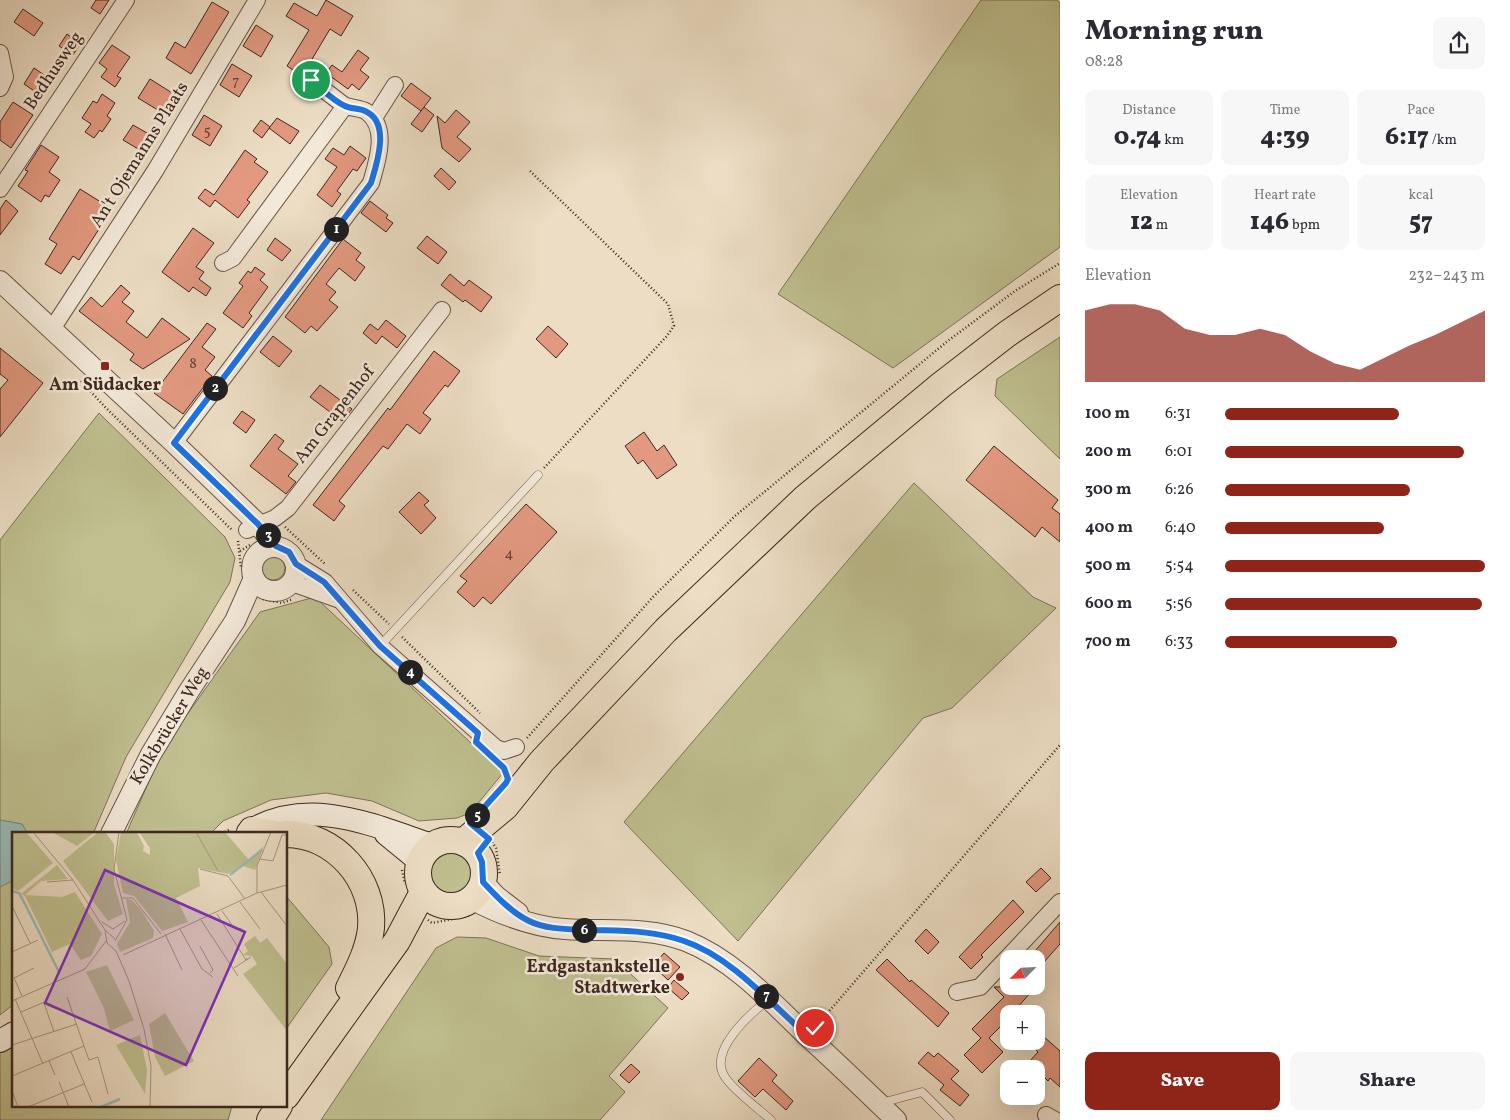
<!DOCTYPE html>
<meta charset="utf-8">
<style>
body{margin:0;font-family:Vollkorn,serif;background:#f7f7f7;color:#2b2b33;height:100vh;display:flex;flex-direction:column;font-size:19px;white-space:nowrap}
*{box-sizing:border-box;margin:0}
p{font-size:16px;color:#7c7c81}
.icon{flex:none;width:28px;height:28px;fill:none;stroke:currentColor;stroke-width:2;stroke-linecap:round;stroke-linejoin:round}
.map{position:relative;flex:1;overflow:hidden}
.sheet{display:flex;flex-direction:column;background:#fff;width:450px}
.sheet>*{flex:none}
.needle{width:32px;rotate:246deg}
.buttons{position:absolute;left:1000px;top:950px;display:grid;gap:10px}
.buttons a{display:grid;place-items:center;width:45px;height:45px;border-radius:10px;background:#fff;box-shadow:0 5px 20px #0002;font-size:25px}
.pin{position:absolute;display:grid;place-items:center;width:42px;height:42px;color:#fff;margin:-21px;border:2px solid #fff;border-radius:50%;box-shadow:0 1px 5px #0007}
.km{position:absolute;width:25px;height:25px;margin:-12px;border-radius:50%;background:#222;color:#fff;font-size:14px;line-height:25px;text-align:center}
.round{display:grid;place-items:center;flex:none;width:52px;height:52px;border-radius:10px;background:#f7f7f7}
.headline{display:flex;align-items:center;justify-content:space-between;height:85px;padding:0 25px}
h1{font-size:28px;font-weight:800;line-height:38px}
.stats{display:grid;grid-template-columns:repeat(3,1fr);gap:8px;height:85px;padding:5px 25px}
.stats div{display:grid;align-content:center;border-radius:10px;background:#f7f7f7;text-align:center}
.stats b{font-size:25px;font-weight:800}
.stats small{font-size:14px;font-weight:400}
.stats p{font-size:14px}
.chart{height:140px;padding:10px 25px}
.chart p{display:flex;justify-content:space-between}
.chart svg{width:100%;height:90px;margin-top:5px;fill:#8f2418;opacity:.7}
.button{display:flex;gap:10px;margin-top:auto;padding:10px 25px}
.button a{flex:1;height:58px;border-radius:10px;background:#8f2418;color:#fff;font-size:20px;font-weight:800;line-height:58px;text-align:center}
.button a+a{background:#f7f7f7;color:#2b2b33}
ul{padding:0 25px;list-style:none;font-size:16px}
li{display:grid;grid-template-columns:80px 60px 1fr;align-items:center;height:38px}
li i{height:12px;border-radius:6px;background:#8f2418}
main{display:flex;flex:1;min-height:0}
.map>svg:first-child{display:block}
.green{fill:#bfbf8f;stroke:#7e7357}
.water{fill:#99bbb7;stroke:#74807a}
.building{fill:#e39980;stroke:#3d271f}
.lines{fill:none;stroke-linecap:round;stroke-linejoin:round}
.service-casing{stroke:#695448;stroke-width:9}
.minor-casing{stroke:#695448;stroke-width:18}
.tertiary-casing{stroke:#695448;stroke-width:22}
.secondary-casing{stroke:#3d271f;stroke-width:24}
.primary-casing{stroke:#3d271f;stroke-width:28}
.path{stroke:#3d271f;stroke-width:2.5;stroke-dasharray:1 2.5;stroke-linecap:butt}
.service{stroke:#f3e9d9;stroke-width:8}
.minor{stroke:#f3e9d9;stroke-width:16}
.tertiary{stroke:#f3e9d9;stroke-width:20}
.secondary{stroke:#f3e9d9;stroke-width:22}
.primary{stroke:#ecddc4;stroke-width:26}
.route-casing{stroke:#fff;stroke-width:10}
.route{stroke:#1a73e8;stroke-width:6}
.poi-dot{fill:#8f2418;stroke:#f3e9d9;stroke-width:2}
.labels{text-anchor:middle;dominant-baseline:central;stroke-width:5;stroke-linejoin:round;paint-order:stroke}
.number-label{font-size:15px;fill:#664437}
.street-label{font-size:18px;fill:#3d271f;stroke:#f3e9d9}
.poi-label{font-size:18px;font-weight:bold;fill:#3d271f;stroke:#f3e9d9}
.inset-river{fill:none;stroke:#99bbb7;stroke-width:2.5}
.inset-road{fill:none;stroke:#a69482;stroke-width:1}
.view{fill:#7b2cbf;fill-opacity:0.15;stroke:#7b2cbf;stroke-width:2.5}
.inset-edge{fill:none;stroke:#3d271f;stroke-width:2.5}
</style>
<main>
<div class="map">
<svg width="1060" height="1120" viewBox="0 0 1060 1120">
<rect width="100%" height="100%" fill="#ecddc4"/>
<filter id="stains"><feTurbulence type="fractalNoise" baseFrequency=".004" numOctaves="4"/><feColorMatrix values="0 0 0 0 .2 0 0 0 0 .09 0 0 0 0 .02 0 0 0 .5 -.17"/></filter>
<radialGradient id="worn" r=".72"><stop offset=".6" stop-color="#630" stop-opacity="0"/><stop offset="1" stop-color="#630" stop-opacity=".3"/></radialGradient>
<g class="green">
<polygon points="981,0 1057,0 1060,3 1060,247 893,368 778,294"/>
<polygon points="1060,337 1060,459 995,396 997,379"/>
<polygon points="99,413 225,537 235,558 230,582 126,757 93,834 14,834 14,1004 0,1015 0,540"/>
<polygon points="914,483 1033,597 1056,608 952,708 923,718 738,941 624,822"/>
<circle cx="273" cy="568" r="12"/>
<polygon points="315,597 503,773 470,813 457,818 419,821 372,801 326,793 271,800 223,821 210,834 126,834 164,747 260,612"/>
<circle cx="452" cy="873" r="24"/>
<polygon points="286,896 329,947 332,964 286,1029"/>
<polygon points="457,937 486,938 539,956 614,959 668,1008 609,1076 625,1092 600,1120 321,1120 436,948"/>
<polygon points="14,1044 14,1106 232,1106 228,1120 0,1120 0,1053"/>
</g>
<polygon class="water" points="0,820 22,824 28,834 14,834 14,880 0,887"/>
<g class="building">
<polygon points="96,0 109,0 100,14 91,8"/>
<polygon points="326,0 353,16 341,36 330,29 302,76 287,66 309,30 286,16 294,3 317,16"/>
<polygon points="212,2 229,12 191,74 166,58 175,42 185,48"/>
<polygon points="23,9 43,23 34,36 14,22"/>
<polygon points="256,25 273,36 261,57 243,46"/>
<polygon points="67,34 80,44 73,55 59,46"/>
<polygon points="112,45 130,57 117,76 121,78 115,87 101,77 107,69 99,63"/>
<polygon points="358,50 369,58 360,70 369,77 359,90 352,84 348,89 326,73 332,65 342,72"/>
<polygon points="232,64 252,76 239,97 220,85"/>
<polygon points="34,68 53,81 43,97 24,84"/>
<polygon points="150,79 177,96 166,115 138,98"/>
<polygon points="411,83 431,98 421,111 401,96"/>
<polygon points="102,94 115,103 107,116 111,119 102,132 100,130 94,138 85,132 91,124 82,118 93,101 97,103"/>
<polygon points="13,102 33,115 11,148 0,140 0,122"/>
<polygon points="424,107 434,115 422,132 411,124"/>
<polygon points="456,110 470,122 457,137 471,149 459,162 442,148 437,116 445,123"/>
<polygon points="204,115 222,126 210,146 192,135"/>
<polygon points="277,118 299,131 290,144 269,128"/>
<polygon points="261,120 270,127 262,138 253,131"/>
<polygon points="133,125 154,137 145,153 123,140"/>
<polygon points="41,145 59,157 49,172 60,180 49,197 45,195 41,202 18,186 28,171 25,170"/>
<polygon points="350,146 366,158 357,171 353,169 337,191 341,194 332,207 317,195 337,167 325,159 333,148 344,155"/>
<polygon points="245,150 257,159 254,162 268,172 247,200 250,202 238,218 215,200 210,207 198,198 205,189 214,195"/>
<polygon points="441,168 456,182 449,190 434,176"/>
<polygon points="80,189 112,209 79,260 73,256 61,274 45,264 57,244 49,239"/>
<polygon points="6,200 18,211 0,235 0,209"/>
<polygon points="370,201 388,215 386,218 393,223 386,232 361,213"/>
<polygon points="193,228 214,243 196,267 204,272 199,279 211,288 206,296 193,287 189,292 162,272"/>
<polygon points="427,236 447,252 438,264 417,248"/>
<polygon points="275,238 291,250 282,261 267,250"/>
<polygon points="343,239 361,253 356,260 365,267 355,281 339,268 326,284 336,292 329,300 338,307 317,331 311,326 305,333 285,317"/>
<polygon points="255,267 265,274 260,280 268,287 249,313 252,316 243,328 223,313 243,286 239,283 248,271 251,273"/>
<polygon points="450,274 464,286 469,280 492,297 481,312 465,300 463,302 441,285"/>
<polygon points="121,285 130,293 122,302 134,311 126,322 147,338 162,318 190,339 143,369 130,360 134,354 79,311 91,297 102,307"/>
<polygon points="386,320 406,336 397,348 382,336 376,344 363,333 370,324 378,330"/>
<polygon points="207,323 216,329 202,347 215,357 205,370 212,376 183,414 154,393"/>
<polygon points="548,326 568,344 556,358 536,339"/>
<polygon points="273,336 292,351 279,367 260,352"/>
<polygon points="0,348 43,383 0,437 0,389 8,380 0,374"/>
<polygon points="434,351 460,371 448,387 445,385 423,413 431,419 420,434 407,424 388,449 383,446 339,501 345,506 334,521 313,505 388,408 390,410"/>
<polygon points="320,385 352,409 342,421 310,397"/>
<polygon points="242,411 255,420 246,433 233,423"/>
<polygon points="644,432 657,451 664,445 677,465 657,479 643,460 638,464 625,446"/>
<polygon points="275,434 284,441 278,449 298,464 288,476 296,482 286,494 250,466"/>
<polygon points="994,446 1058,500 1052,508 1060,514 1060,542 1042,527 1035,537 966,480"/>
<polygon points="419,492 429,501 424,505 436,518 421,534 399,512"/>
<polygon points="526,504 557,532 491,604 483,597 474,607 457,592 467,581 460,576"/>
<polygon points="1041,868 1051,878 1036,892 1026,882"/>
<polygon points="1013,900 1024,912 981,955 983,957 971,969 959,957"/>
<polygon points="1060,922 1060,944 1036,971 1036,959 1028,959"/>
<polygon points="926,929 939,942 928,954 915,941"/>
<polygon points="664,953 680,967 668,980 653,966"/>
<polygon points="887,959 910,982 911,980 949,1013 938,1027 876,970"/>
<polygon points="674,980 689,993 682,1000 668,988"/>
<polygon points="1036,986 1012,1014 1009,1014 1007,1020 989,1038 1003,1052 982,1073 964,1055 981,1038 972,1029 1004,997 994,987"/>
<polygon points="1043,1036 1060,1051 1060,1087 1050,1078 1048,1081 1036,1069 1028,1063 1038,1052 1033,1047"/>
<polygon points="928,1052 934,1057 938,1053 959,1071 951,1079 969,1095 960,1106 940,1090 944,1085 918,1063"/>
<polygon points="759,1058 777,1075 772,1081 793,1101 786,1110 763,1089 755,1097 738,1081"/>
<polygon points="631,1064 640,1072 629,1083 620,1075"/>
</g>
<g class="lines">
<g class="service-casing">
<g id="service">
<polyline points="380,646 538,475"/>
<path d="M769 999C751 1013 707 1051 725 1077 733 1090 759 1109 771 1120"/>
<polyline points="881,1103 922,1092 950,1120"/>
</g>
</g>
<g class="minor-casing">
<g id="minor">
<polyline points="0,53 5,77 0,88"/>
<polyline points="311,80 345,106"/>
<polyline points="374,118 395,85"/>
<polyline points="0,189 126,0"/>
<polyline points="52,329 155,171 257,0"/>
<path d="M174 443 371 183C377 162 389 128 367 112 362 108 352 108 345 106L233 258 223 263"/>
<polyline points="247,530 275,518 288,508 442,310"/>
<polyline points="296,564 325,582 380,646 496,748 504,751 516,747"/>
<polyline points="292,583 337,599"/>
<polyline points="957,992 980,987 1060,902"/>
<polyline points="1046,1115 1055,1120"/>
</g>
</g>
<g class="tertiary-casing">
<g id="tertiary">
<polyline points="0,281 174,443 258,524 276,547"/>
<circle cx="274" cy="569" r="22"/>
<polyline points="111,834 151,754 189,691 235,621 254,578"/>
<polyline points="483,882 496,896 518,913"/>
<path d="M471 899C500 914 532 927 565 929 605 932 648 926 686 941 732 959 770 1000 805 1034 836 1062 866 1091 896 1120"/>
</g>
</g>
<g class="secondary-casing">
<g id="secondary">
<path d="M248 832C308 795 372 825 432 845"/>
<polyline points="386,834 419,861"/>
<polyline points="0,1041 14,1033"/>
</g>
</g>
<g class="primary-casing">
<g id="primary">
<polyline points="252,830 275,834"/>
<path d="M286 834C335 834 375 880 371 928 369 949 358 970 349 988"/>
<circle cx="451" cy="873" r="33"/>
<polyline points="463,842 505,807 542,761 666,630 805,498 941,385 1007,334 1060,298"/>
<polyline points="286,1096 397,941 423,892"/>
<polyline points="270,1120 279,1106"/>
</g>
</g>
<g class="path">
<polyline points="530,171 668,304 674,326 666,337 544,468"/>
<polyline points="81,381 105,407 232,530"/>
<polyline points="285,527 325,564"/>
<polyline points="238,541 241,568"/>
<polyline points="240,551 250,545"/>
<polyline points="353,590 389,624"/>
<polyline points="263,599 282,603 293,599"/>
<polyline points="402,637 480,713"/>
<polyline points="527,738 653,597 735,516 949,340 1015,291 1060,263"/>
<polyline points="500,765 507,774"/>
<polyline points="439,829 451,827"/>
<polyline points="222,834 230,829"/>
<polyline points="492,842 496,848 500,875"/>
<polyline points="402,870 405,884"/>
<polyline points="428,920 432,923 469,916"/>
<polyline points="818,1024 1060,745"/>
</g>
<use href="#service" class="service"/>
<use href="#minor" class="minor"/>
<use href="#tertiary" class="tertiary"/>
<use href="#secondary" class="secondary"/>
<use href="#primary" class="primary"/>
</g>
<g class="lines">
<g class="route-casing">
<path id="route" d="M311 80C321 88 333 101 345 106 351 109 359 108 365 111 391 122 377 163 371 183L174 443 258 524 276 546 289 552 296 564 324 582 380 646 478 733 476 742 504 768 508 779 506 783 470 823 489 839 478 853 482 862 483 882C496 896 512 913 529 921 547 930 571 929 590 930 621 931 653 930 684 941 732 957 772 1005 810 1038L815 1028"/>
</g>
<use href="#route" class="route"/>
</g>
<g class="poi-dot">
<rect x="100" y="361" width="10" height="10" rx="2.5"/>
<circle cx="680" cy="977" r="5"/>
</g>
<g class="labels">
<g class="number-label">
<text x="236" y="81">7</text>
<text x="207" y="131">5</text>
<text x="193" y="364">8</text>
<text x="509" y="554">4</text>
</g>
<g class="street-label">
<text transform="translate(54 71) rotate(-56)">Bedhusweg</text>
<text transform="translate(140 155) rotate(-58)">An't Ojemanns Plaats</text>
<text transform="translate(335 415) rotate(-52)">Am Grapenhof</text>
<text transform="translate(170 726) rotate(-59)">Kolkbrücker Weg</text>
</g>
<g class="poi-label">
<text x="105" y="385">Am Südacker</text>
<text x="670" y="967" text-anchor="end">Erdgastankstelle<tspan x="670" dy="21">Stadtwerke</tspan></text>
</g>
</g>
<g transform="translate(12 832)">
<rect width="275" height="275" fill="#ecddc4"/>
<path d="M0 0H14L41 31 6 59 0 56ZM40 0H83L65 14ZM86 0H93L102 12V52L111 82 96 89 51 29ZM109 0H125L132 14 131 19 138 23V16L127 0H213L237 28 252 14 243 38 231 34 216 42 186 36 188 54 164 66 176 90 150 99 122 64 111 61 104 28ZM45 33 56 47 29 49 13 63 50 65 63 60 90 102 79 124 69 128 58 112 40 120 13 64 9 62ZM114 67 120 68 130 79 142 99 141 106 108 120 105 112 118 90ZM243 104 248 111 255 106 275 132V199L231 142 245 132 240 124 231 123 236 119 232 112ZM95 133 122 188 98 199 92 176 74 140ZM153 181 182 229 153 244 143 225 137 192ZM128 203 135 238 133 262 104 213Z" fill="#bfbf8f"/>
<path class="inset-river" d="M218 43 250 18M0 59 7 61 13 72 47 140M89 275 108 267"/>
<path class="inset-road" d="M21 0 61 48 93 98 103 107M184 0 206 39M248 27 261 29 270 3H275M188 37 216 44 233 67M35 50 61 48M249 60 275 94M245 61V34L259 0M110 66H121L149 102M228 70 248 97M1 76 18 111M210 79 223 97H230M205 82 234 128 235 126M189 88 226 144M90 90 101 97 113 89M168 97 190 137 201 145M93 98 95 111 104 119 117 149 132 197 139 234 138 275M153 102 170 138M103 109 115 88 102 37 107 0M188 114 201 138 198 141M0 120 26 108M111 123 245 61 275 53M222 136 239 125M10 164 2 146 22 136M3 167 31 232M0 169 73 137 94 109M32 171 42 200M9 180 35 169M0 213 65 192M72 214 77 228 86 225 96 262M59 220 80 270M37 229 43 243M0 244 72 214 55 165M47 250 57 275M0 259 6 275M16 275 72 252"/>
<path class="view" d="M93 38 233 100 174 233 33 171Z"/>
<rect width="275" height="275" class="inset-edge"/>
</g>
<rect width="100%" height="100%" filter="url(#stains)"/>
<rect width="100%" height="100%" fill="url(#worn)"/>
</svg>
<div class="buttons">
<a><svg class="needle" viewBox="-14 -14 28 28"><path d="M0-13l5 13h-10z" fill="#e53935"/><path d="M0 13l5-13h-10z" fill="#7c7c81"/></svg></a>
<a>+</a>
<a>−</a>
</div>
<div class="pin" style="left:311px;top:80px;background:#1e9e55"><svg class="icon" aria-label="arrive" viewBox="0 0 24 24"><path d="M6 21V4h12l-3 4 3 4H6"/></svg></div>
<div class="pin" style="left:815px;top:1028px;background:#d93025"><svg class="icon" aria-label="check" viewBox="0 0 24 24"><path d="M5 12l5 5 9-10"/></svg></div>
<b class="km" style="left:336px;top:229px">1</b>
<b class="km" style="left:215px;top:388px">2</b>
<b class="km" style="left:268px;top:535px">3</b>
<b class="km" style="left:410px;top:672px">4</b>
<b class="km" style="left:477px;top:815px">5</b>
<b class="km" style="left:584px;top:930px">6</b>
<b class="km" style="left:766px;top:996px">7</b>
</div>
<section class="sheet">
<div class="headline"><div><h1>Morning run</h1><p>08:28</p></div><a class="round"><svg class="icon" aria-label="share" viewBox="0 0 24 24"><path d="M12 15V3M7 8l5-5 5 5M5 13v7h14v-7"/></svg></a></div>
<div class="stats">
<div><p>Distance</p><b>0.74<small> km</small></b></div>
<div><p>Time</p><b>4:39</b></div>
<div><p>Pace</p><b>6:17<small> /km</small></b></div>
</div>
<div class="stats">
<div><p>Elevation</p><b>12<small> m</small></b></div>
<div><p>Heart rate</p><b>146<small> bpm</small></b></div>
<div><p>kcal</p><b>57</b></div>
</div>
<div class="chart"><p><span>Elevation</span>232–243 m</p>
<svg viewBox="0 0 160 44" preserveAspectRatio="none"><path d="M0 44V9L10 6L20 6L30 9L40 18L50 21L60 21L70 18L80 21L90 29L100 35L110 38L120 32L130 26L140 21L150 15L160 9V44z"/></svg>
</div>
<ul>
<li><b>100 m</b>6:31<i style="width:67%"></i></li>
<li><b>200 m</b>6:01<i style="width:92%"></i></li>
<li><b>300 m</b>6:26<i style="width:71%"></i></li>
<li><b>400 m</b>6:40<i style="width:61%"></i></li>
<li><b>500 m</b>5:54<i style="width:100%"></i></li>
<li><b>600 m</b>5:56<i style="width:99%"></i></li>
<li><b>700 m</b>6:33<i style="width:66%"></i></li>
</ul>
<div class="button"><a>Save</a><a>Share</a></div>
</section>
</main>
